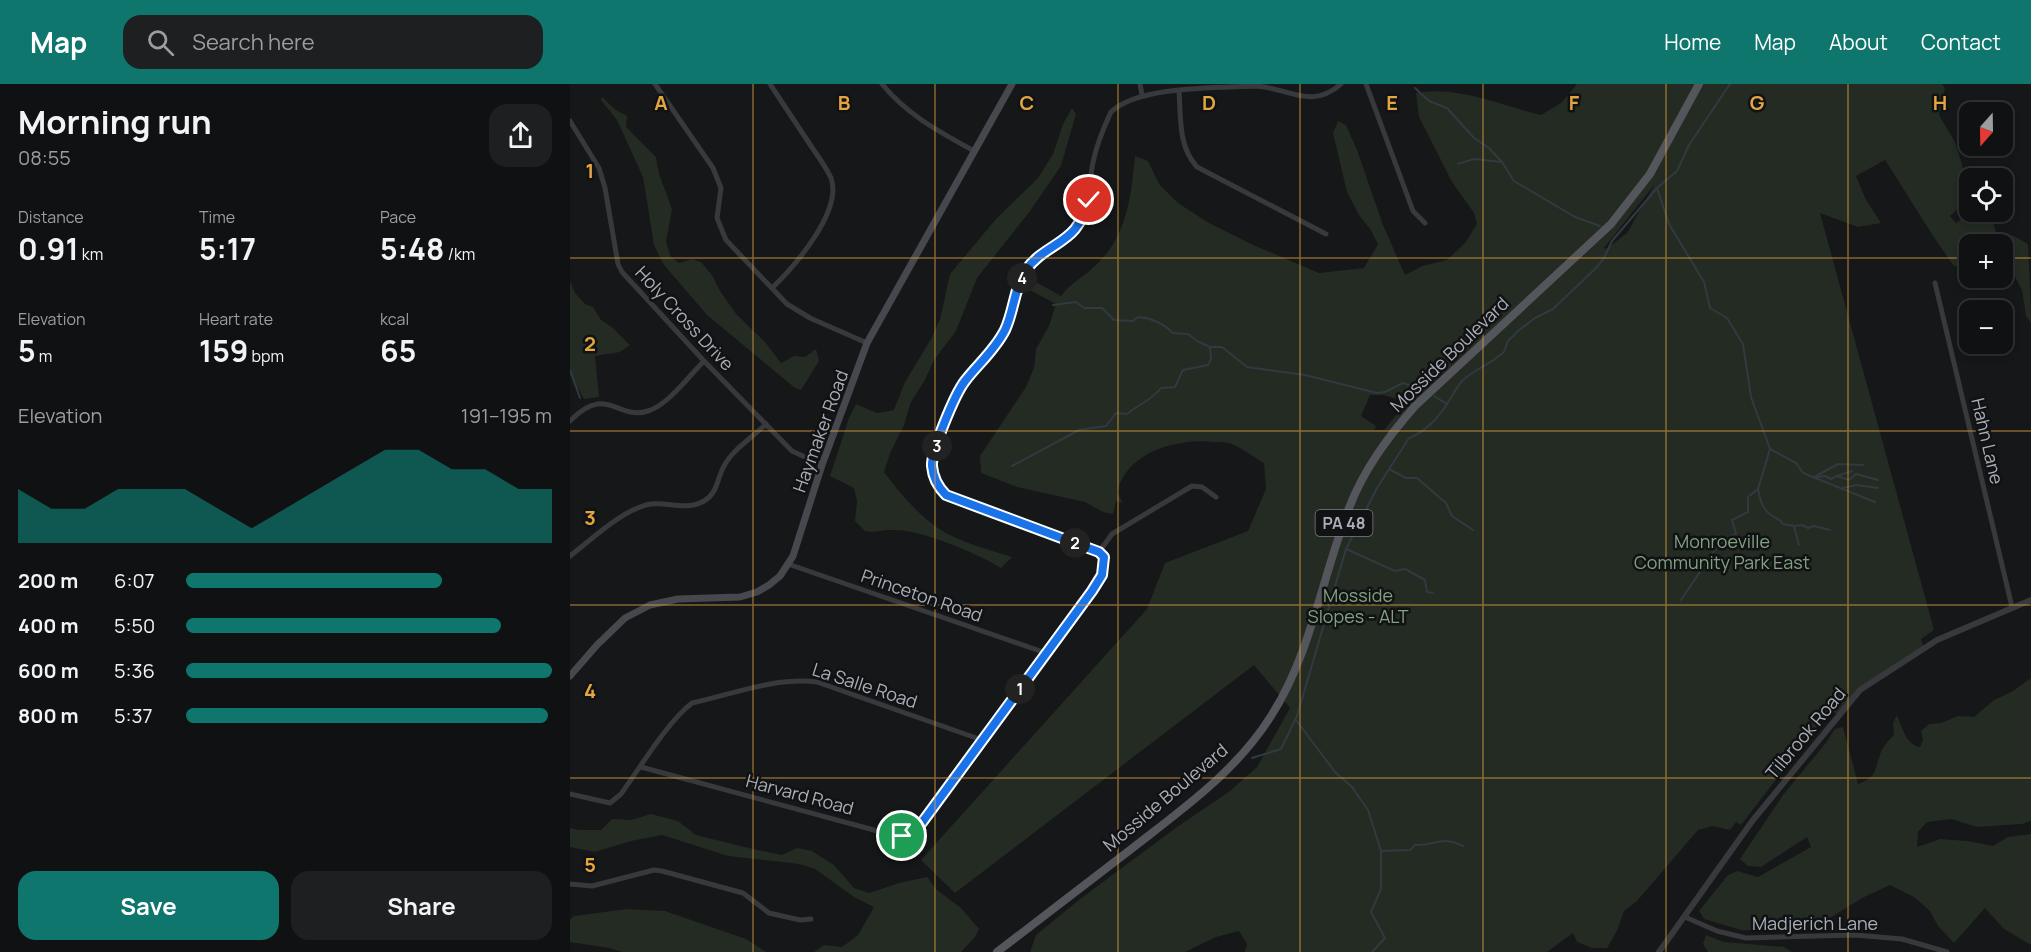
<!DOCTYPE html>
<meta charset="utf-8">
<style>
body{margin:0;font-family:Manrope,sans-serif;background:#1e1f20;color:#f1f3f6;height:100vh;display:flex;flex-direction:column;font-size:22px;white-space:nowrap}
*{box-sizing:border-box;margin:0}
p{font-size:20px;color:#9c9d9f}
.icon{flex:none;width:33px;height:33px;fill:none;stroke:currentColor;stroke-width:2;stroke-linecap:round;stroke-linejoin:round}
.map{position:relative;flex:1;overflow:hidden}
.panel{display:flex;flex-direction:column;background:#101112;width:570px}
.panel>*{flex:none}
.needle{width:39px;rotate:200deg}
.buttons{position:absolute;left:1389px;top:18px;display:grid;gap:12px}
.buttons a{display:grid;place-items:center;width:54px;height:54px;border-radius:12px;background:#101112;box-shadow:0 3px 9px #0003,0 0 0 2px #303132;font-size:30px}
.pin{position:absolute;display:grid;place-items:center;width:51px;height:51px;color:#fff;margin:-26px;border:3px solid #fff;border-radius:50%;box-shadow:0 2px 6px #0007}
.km{position:absolute;width:30px;height:30px;margin:-15px;border-radius:50%;background:#222;color:#fff;font-size:16px;line-height:30px;text-align:center}
.round{display:grid;place-items:center;flex:none;width:63px;height:63px;border-radius:18px;background:#1e1f20}
.overview{display:flex;align-items:center;justify-content:space-between;height:102px;padding:0 18px}
h1{font-size:33px;font-weight:700;line-height:45px}
.metrics{display:grid;grid-template-columns:repeat(3,1fr);gap:9px;height:102px;padding:6px 18px}
.metrics div{display:grid;align-content:center}
.metrics b{font-size:30px;font-weight:700}
.metrics small{font-size:16px;font-weight:400}
.metrics p{font-size:16px}
.chart{height:168px;padding:12px 18px}
.chart p{display:flex;justify-content:space-between}
.chart svg{width:100%;height:108px;margin-top:6px;fill:#0f766e;opacity:.7}
.button{display:flex;gap:12px;margin-top:auto;padding:12px 18px}
.button a{flex:1;height:69px;border-radius:18px;background:#0f766e;color:#fff;font-size:24px;font-weight:700;line-height:69px;text-align:center}
.button a+a{background:#1e1f20;color:#f1f3f6}
ul{padding:0 18px;list-style:none;font-size:20px}
li{display:grid;grid-template-columns:96px 72px 1fr;align-items:center;height:45px}
li i{height:15px;border-radius:8px;background:#0f766e}
header{display:flex;align-items:center;gap:36px;box-sizing:border-box;height:84px;padding:0 30px;background:#0f766e;color:#fff}
header strong{font-size:28px}
nav{display:flex;gap:33px;margin-inline-start:auto;font-size:21px}
.search{width:420px;height:54px;background:#1e1f20;display:flex;align-items:center;gap:15px;box-sizing:border-box;padding:0 21px;border-radius:18px;color:#9c9d9f;font-size:22px}
main{display:flex;flex:1;min-height:0}
.map>svg:first-child{display:block}
.green{fill:#232b23;fill-rule:evenodd}
.lines{fill:none;stroke-linecap:round;stroke-linejoin:round}
.stream{stroke:#303a40;stroke-width:2}
.minor{stroke:#38393d;stroke-width:5}
.tertiary{stroke:#38393d;stroke-width:6}
.secondary{stroke:#46484d;stroke-width:7}
.primary{stroke:#54565c;stroke-width:8}
.route-casing{stroke:#fff;stroke-width:12}
.route{stroke:#1a73e8;stroke-width:8}
.grid{fill:none;stroke:#e5a642;stroke-width:1.5;stroke-opacity:0.55}
.labels{text-anchor:middle;dominant-baseline:central;stroke-width:5;stroke-linejoin:round;paint-order:stroke}
.shield{fill:#111213;stroke:#7c7f86;stroke-width:1.5}
.shield-label{font-size:16px;font-weight:bold;fill:#aaaeb7}
.street-label{font-size:18px;fill:#aaaeb7;stroke:#111213}
.park-label{font-size:18px;fill:#82a182;stroke:#111213}
.grid-label{font-size:20px;text-anchor:middle;font-weight:bold;fill:#e5a642;stroke:#111213;stroke-width:5;stroke-linejoin:round;paint-order:stroke}
</style>
<header>
<strong>Map</strong>
<div class="search"><svg class="icon" aria-label="search" viewBox="0 0 24 24"><circle cx="10" cy="10" r="6"/><path d="M15 15l6 6"/></svg>Search here</div>
<nav><a>Home</a><a>Map</a><a>About</a><a>Contact</a></nav>
</header>
<main>
<section class="panel">
<div class="overview"><div><h1>Morning run</h1><p>08:55</p></div><a class="round"><svg class="icon" aria-label="share" viewBox="0 0 24 24"><path d="M12 15V3M7 8l5-5 5 5M5 13v7h14v-7"/></svg></a></div>
<div class="metrics">
<div><p>Distance</p><b>0.91<small> km</small></b></div>
<div><p>Time</p><b>5:17</b></div>
<div><p>Pace</p><b>5:48<small> /km</small></b></div>
</div>
<div class="metrics">
<div><p>Elevation</p><b>5<small> m</small></b></div>
<div><p>Heart rate</p><b>159<small> bpm</small></b></div>
<div><p>kcal</p><b>65</b></div>
</div>
<div class="chart"><p><span>Elevation</span>191–195 m</p>
<svg viewBox="0 0 160 44" preserveAspectRatio="none"><path d="M0 44V22L10 30L20 30L30 22L40 22L50 22L60 30L70 38L80 30L90 22L100 14L110 6L120 6L130 14L140 14L150 22L160 22V44z"/></svg>
</div>
<ul>
<li><b>200 m</b>6:07<i style="width:70%"></i></li>
<li><b>400 m</b>5:50<i style="width:86%"></i></li>
<li><b>600 m</b>5:36<i style="width:100%"></i></li>
<li><b>800 m</b>5:37<i style="width:99%"></i></li>
</ul>
<div class="button"><a>Save</a><a>Share</a></div>
</section>
<div class="map">
<svg width="1461" height="868" viewBox="0 0 1461 868">
<rect width="100%" height="100%" fill="#161718"/>
<g class="green">
<path d="M1007 0H1372L1375 4 1369 31 1385 58 1392 80 1398 110 1393 120 1380 132 1386 139C1397 132 1407 128 1420 128L1426 148 1444 152 1458 160C1459 186 1461 212 1461 239L1456 232 1452 206 1439 182 1433 181 1432 160H1400L1399 181 1384 182C1359 148 1338 111 1315 76L1286 92 1296 116 1311 139 1288 143 1250 129 1364 546 1351 555 1354 564 1290 606 1269 631 1260 626 1171 741 1166 738 1160 746 1143 742 1128 746 1067 817 1054 827 1047 847 1037 864H1022L1007 858 1003 849 977 868H675L677 860 669 847 646 853 615 868H460L466 851 510 815 607 743 660 707 687 683 720 624 684 581 385 809 351 776 577 525 595 479 678 447 696 405 694 379C684 373 673 365 662 360 657 358 650 358 644 358 607 354 556 368 547 409L553 419 546 417 543 430 533 428 515 418 447 403 411 389 410 372 456 303 464 284 466 265 479 242 486 220 454 203 457 193 491 212C500 199 515 192 526 181 557 152 561 113 565 72L578 77 589 100 608 119 639 139 681 160 749 189 794 184 808 160 800 145 789 131 777 108 763 49 768 37 776 41 787 66 813 141 835 191 852 182 877 176 895 159 907 140 904 129 882 98 849 33 846 9C888 1 930 21 971 31L991 19ZM1085 100 1057 149 1036 165 1034 164ZM846 304 847 305 814 346H804L806 342 791 332 800 311H813L833 316Z"/>
<polygon points="32,13 46,26 57,32 56,43 86,73 89,90 102,125 96,158 101,173 109,179 122,175 131,178 142,191 150,207 167,231 195,258 211,279 224,272 235,273 246,265 249,277 231,306 225,304 137,231 94,181 84,161 73,93 47,36 31,16"/>
<path d="M502 24 506 30 491 82 460 127 407 194 386 247 364 276 355 296 341 318 334 341 321 367 314 388C329 408 345 427 365 442 385 457 418 465 442 473L431 484C409 470 348 444 322 446 312 446 305 449 295 447L285 437 287 417 284 404 260 392 279 334 286 320 307 329 324 326 335 298 361 255 370 235 380 190 426 135 468 94 483 70 493 40Z"/>
<polygon points="0,197 5,209 15,220 23,223 31,236 43,244 60,261 50,268 25,272 29,313 14,315 0,290"/>
<path d="M1461 594V737L1452 740 1407 743 1381 735 1357 738 1348 748 1347 763 1370 755 1398 757 1423 762 1438 753 1461 750V861L1434 845 1415 824 1384 859 1368 842 1360 827 1344 813 1320 801 1292 814 1244 844 1206 847 1171 846 1134 835 1129 827 1158 791 1167 787 1188 793 1241 763 1237 753 1191 783 1178 782 1170 775 1213 711 1255 660 1265 645 1273 643 1288 700C1307 693 1304 687 1310 671 1312 663 1318 657 1324 651L1323 639 1327 631C1332 643 1336 661 1350 663L1353 656 1351 647 1359 640 1371 639 1388 632 1404 633 1424 616 1443 607Z"/>
<polygon points="81,730 108,737 126,751 183,765 212,771 227,764 242,767 264,781 284,804 299,809 329,799 357,793 367,806 391,824 409,845 405,853 391,868 244,868 254,861 272,863 288,851 304,823 284,813 245,785 229,780 158,772 92,751 61,757 25,768 0,763 0,744 9,746 31,746 42,735 61,736"/>
<polygon points="57,825 95,827 176,855 196,868 52,868 39,864 0,858 0,836 4,832"/>
<polygon points="1136,851 1154,858 1214,863 1222,868 1138,868 1133,860"/>
</g>
<g class="lines">
<g class="stream">
<polyline points="845,4 859,17 877,24 904,54 919,64 932,78 944,97 1005,133 1030,142"/>
<polyline points="888,80 904,75 932,78"/>
<polyline points="1087,104 1099,140 1134,198 1140,224 1157,234 1173,260 1181,313 1200,365 1188,405 1178,413 1178,428 1162,436 1166,449 1148,461 1111,516"/>
<path d="M483 221 506 218 514 224H532L544 236 563 237 568 233C581 234 594 240 603 249L618 250 627 257 640 263H652L677 283 735 291 807 309 815 308 833 299 853 306"/>
<polyline points="0,286 10,314"/>
<polyline points="864,312 877,320"/>
<polyline points="1200,365 1226,379 1233,389 1305,418"/>
<path d="M442 382 509 346 536 342 546 329 557 330C569 320 582 316 591 304L605 303 613 286 638 281 641 275 640 263"/>
<polyline points="819,385 836,394 847,394 876,419 882,432 903,446"/>
<polyline points="1246,392 1268,380 1293,381"/>
<polyline points="1267,392 1282,387"/>
<polyline points="1247,393 1255,392 1261,395 1267,392 1279,396 1286,390 1308,396"/>
<polyline points="1272,404 1287,401 1308,404"/>
<path d="M1188 405C1189 414 1193 426 1201 431 1207 435 1209 434 1213 440L1224 442 1229 461"/>
<polyline points="1224,442 1232,441 1238,444 1244,442 1260,446"/>
<polyline points="776,465 825,487 835,485 855,496 857,508 863,509"/>
<polyline points="726,636 765,688 782,703 798,726 811,767 811,805 801,828 815,854 802,868"/>
<path d="M682 674 711 665 727 632 776 465 807 404 839 354C854 349 869 333 877 320 883 311 886 303 893 296 904 286 918 281 929 272L934 268 938 257 948 247 965 234 983 225 1027 183 1034 174 1042 157 1087 104 1107 87 1119 61 1160 0"/>
<path d="M811 767 840 766 845 761C866 762 870 751 893 762"/>
</g>
<g class="minor">
<polyline points="85,0 143,84 151,104 147,134 156,156 217,220 240,234 297,259"/>
<path d="M200 0C214 21 227 41 241 62 248 72 256 83 261 94 273 127 224 183 202 204"/>
<path d="M312 0C337 31 370 48 404 67"/>
<polyline points="570,0 572,11"/>
<polyline points="796,0 843,127 855,139"/>
<path d="M609 7C611 34 608 62 627 83L756 150"/>
<polyline points="0,37 29,84 35,104 48,180 52,188 134,277 222,367 252,381"/>
<polyline points="1365,199 1442,523"/>
<path d="M0 337C37 299 47 337 78 327 98 321 119 292 134 277"/>
<polyline points="529,468 542,450 622,402 632,403 646,413"/>
<path d="M0 472C21 456 54 424 81 420 99 418 117 427 134 417 148 409 147 394 154 382 162 366 183 353 196 340"/>
<polyline points="218,480 476,569"/>
<path d="M71 683 326 752H337L343 749 523 507 532 491 534 473 529 468 376 411C368 402 364 394 362 383 361 368 385 311 394 298 407 281 423 267 434 249 444 229 443 203 457 185 473 164 500 156 513 133 522 118 519 101 522 84 525 65 533 45 541 28 568 2 647 4 685 2 717 3 741 27 771 0"/>
<path d="M0 710 40 719 51 710C70 684 98 637 122 619 163 610 205 593 247 598L412 656"/>
<polyline points="0,800 22,802 84,786 92,787 173,809 199,829 230,836 241,835"/>
<polyline points="1115,833 1147,847 1176,854 1285,851 1332,855 1377,868"/>
</g>
<polyline class="tertiary" points="1089,868 1183,736 1290,606 1367,556 1461,516"/>
<polyline class="secondary" points="0,592 27,561 55,534 80,521 108,515 170,513 187,508 199,501 210,492 223,472 252,381 297,259 442,0"/>
<path class="primary" d="M427 868C471 834 516 800 560 766 611 726 666 688 701 632 741 570 752 493 779 424 794 385 818 353 845 322L1041 140 1080 90 1129 0"/>
</g>
<g class="lines">
<g class="route-casing">
<path id="route" d="M332 752 343 749 348 744 522 507 532 491 534 473 529 468 376 411C368 403 363 394 362 382 361 367 385 310 395 297 408 280 425 266 435 246 444 227 444 204 456 186 470 166 492 161 505 145 512 136 516 126 519 116"/>
</g>
<use href="#route" class="route"/>
</g>
<path class="grid" d="M183 0V868M365 0V868M548 0V868M730 0V868M913 0V868M1096 0V868M1278 0V868M0 174H1400M1432 174H1461M0 347H1461M0 521H1461M0 694H1461"/>
<g class="labels">
<rect class="shield" x="745.5" y="426" width="57" height="26" rx="4.5"/>
<g class="shield-label">
<text x="774" y="439">PA 48</text>
</g>
<g class="street-label">
<text transform="translate(115 234) rotate(47)">Holy Cross Drive</text>
<text transform="translate(879 270) rotate(-44)">Mosside Boulevard</text>
<text transform="translate(250 347) rotate(-70)">Haymaker Road</text>
<text transform="translate(1418 357) rotate(77)">Hahn Lane</text>
<text transform="translate(352 511) rotate(19)">Princeton Road</text>
<text transform="translate(295 601) rotate(18)">La Salle Road</text>
<text transform="translate(1235 649) rotate(-50)">Tilbrook Road</text>
<text transform="translate(230 710) rotate(15)">Harvard Road</text>
<text transform="translate(595 713) rotate(-40)">Mosside Boulevard</text>
<text x="1245" y="839">Madjerich Lane</text>
</g>
<g class="park-label">
<text x="1152" y="457">Monroeville<tspan x="1152" dy="21">Community Park East</tspan></text>
<text x="788" y="511">Mosside<tspan x="788" dy="21">Slopes - ALT</tspan></text>
</g>
</g>
<g class="grid-label">
<text x="91" y="26">A</text>
<text x="274" y="26">B</text>
<text x="457" y="26">C</text>
<text x="639" y="26">D</text>
<text x="822" y="26">E</text>
<text x="1004" y="26">F</text>
<text x="1187" y="26">G</text>
<text x="1370" y="26">H</text>
<text x="20" y="94">1</text>
<text x="20" y="267">2</text>
<text x="20" y="441">3</text>
<text x="20" y="614">4</text>
<text x="20" y="788">5</text>
</g>
</svg>
<div class="buttons">
<a><svg class="needle" viewBox="-14 -14 28 28"><path d="M0-13l5 13h-10z" fill="#e53935"/><path d="M0 13l5-13h-10z" fill="#9c9d9f"/></svg></a>
<a><svg class="icon" aria-label="locate" viewBox="0 0 24 24"><circle cx="12" cy="12" r="6"/><path d="M12 2v4M12 18v4M2 12h4M18 12h4"/></svg></a>
<a>+</a>
<a>−</a>
</div>
<div class="pin" style="left:332px;top:752px;background:#1e9e55"><svg class="icon" aria-label="arrive" viewBox="0 0 24 24"><path d="M6 21V4h12l-3 4 3 4H6"/></svg></div>
<div class="pin" style="left:519px;top:116px;background:#d93025"><svg class="icon" aria-label="check" viewBox="0 0 24 24"><path d="M5 12l5 5 9-10"/></svg></div>
<b class="km" style="left:450px;top:605px">1</b>
<b class="km" style="left:505px;top:459px">2</b>
<b class="km" style="left:367px;top:362px">3</b>
<b class="km" style="left:452px;top:194px">4</b>
</div>
</main>
